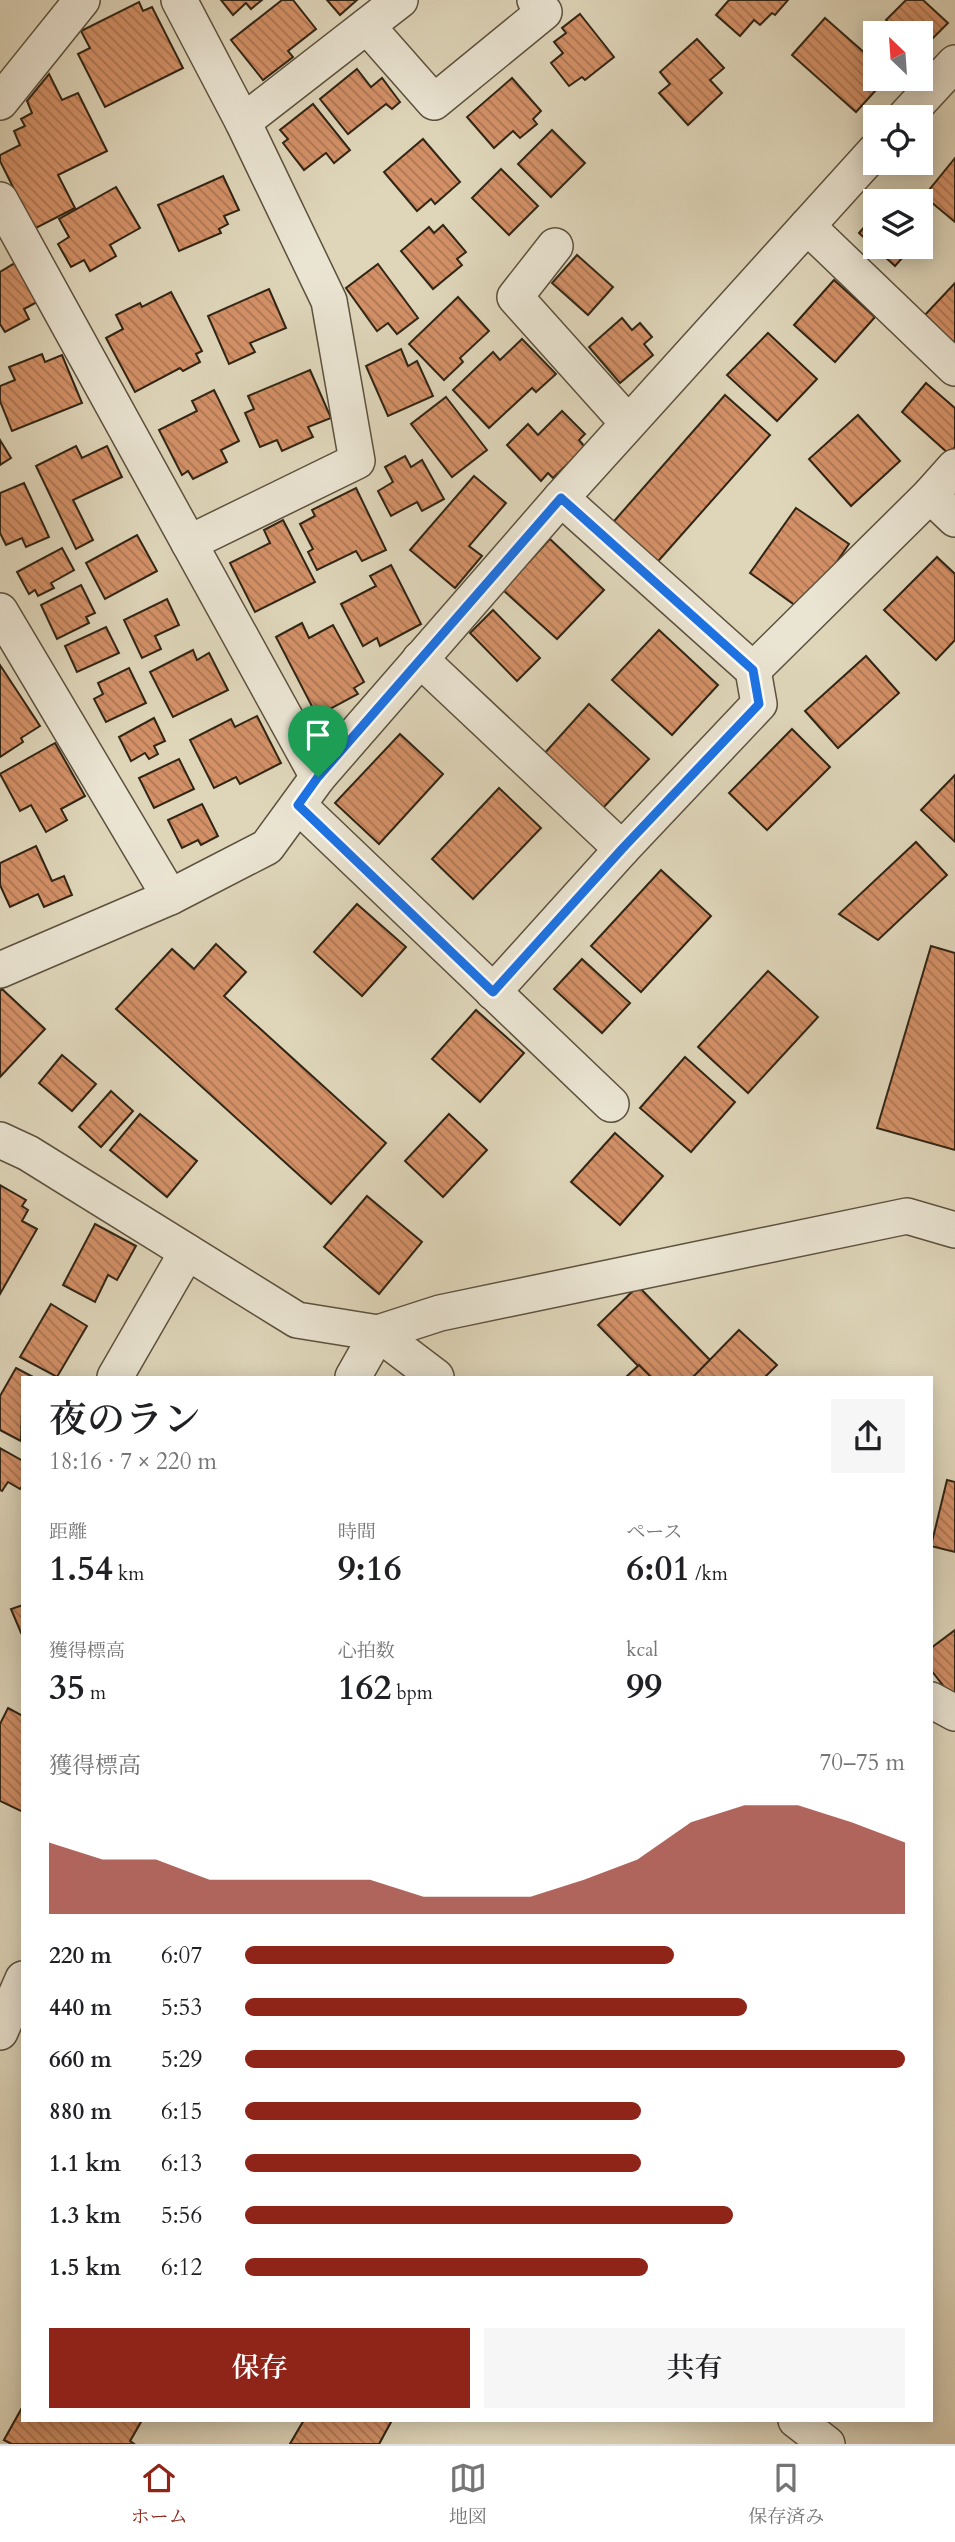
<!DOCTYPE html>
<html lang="ja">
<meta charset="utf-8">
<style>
body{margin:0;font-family:Cardo,"Noto Serif JP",serif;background:#f6f6f6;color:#202124;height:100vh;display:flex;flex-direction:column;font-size:26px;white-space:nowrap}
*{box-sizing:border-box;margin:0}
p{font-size:23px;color:#757577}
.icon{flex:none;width:38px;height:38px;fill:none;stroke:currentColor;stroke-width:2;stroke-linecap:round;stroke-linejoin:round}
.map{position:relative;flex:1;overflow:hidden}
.side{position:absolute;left:21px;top:1376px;width:912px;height:1046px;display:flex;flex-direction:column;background:#fff;border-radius:0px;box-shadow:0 4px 18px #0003}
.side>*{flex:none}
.needle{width:46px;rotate:335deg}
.buttons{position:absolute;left:863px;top:21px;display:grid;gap:14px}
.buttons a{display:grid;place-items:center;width:70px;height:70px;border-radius:0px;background:#fff;box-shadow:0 4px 18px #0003;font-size:35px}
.pin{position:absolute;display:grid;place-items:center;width:60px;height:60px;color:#fff;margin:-72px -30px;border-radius:50% 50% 50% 0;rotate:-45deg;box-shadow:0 0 7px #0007}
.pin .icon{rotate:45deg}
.round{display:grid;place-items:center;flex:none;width:74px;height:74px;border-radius:0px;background:#f6f6f6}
.headline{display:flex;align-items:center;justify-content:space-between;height:119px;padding:0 28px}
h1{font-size:38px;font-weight:600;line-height:52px}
.figures{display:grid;grid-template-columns:repeat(3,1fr);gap:10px;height:119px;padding:7px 28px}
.figures div{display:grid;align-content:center}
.figures b{font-size:35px;font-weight:600}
.figures small{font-size:19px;font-weight:400}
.figures p{font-size:19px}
.chart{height:196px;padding:14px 28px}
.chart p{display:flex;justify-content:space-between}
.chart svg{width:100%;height:126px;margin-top:7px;fill:#8f2418;opacity:.7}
.primary-button{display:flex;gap:14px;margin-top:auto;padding:14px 28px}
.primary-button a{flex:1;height:80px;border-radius:0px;background:#8f2418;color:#fff;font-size:28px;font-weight:600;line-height:80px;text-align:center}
.primary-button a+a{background:#f6f6f6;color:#202124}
ul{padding:0 28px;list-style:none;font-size:23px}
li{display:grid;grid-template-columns:112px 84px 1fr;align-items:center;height:52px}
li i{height:18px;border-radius:9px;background:#8f2418}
.tabs{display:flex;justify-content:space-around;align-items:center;height:98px;border-top:2px solid #e0e0e0;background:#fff;font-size:19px;color:#757577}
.tabs a{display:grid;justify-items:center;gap:4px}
.tabs .on{color:#8f2418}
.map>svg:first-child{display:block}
.building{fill:url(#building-back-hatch);stroke:#312515;stroke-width:2}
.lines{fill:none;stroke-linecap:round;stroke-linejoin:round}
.minor-casing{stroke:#5c513e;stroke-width:38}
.minor{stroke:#eae4d2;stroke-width:35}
.route-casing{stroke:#fff;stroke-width:14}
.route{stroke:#1a73e8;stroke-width:9}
</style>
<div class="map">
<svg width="955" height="2444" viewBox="0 0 955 2444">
<defs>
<pattern id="building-back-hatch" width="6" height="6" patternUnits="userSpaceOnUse" patternTransform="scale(1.75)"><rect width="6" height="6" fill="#d49168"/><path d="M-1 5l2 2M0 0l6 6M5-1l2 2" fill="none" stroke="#ad7654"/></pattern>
</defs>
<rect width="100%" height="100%" fill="#dfd6ba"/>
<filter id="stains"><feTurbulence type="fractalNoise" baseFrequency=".00286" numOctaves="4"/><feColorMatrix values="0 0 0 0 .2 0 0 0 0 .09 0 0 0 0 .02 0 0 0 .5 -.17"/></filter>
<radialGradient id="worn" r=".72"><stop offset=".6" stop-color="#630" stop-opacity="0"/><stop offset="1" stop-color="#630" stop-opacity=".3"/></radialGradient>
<g class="building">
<polygon points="221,0 262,0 251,9 246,3 233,15"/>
<polygon points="282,0 293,0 316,29 288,51 293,57 263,80 231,40"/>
<polygon points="327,0 357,0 340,15"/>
<polygon points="729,0 788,0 775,15 772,13 760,25 754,20 740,36 716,15"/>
<polygon points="906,0 923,0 948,23 920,51 920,33 900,33 886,20"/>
<polygon points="139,2 143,11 152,7 183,68 105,107 78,54 90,48 81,31"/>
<polygon points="580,14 614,57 585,80 582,77 569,86 551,63 563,53 554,42 566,33 562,28"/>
<polygon points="825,18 875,62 875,79 886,79 856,112 792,55"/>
<polygon points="697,39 724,68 710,80 722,93 688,125 659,93 670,84 660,72"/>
<polygon points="357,69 371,87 382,78 400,102 392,109 386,104 348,134 320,99"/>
<polygon points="49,74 62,100 78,93 107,151 58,175 75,208 34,229 0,161 0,155 20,145 14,131 25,126 21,119 32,113 27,101"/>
<polygon points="512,78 541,111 533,119 537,124 520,138 513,131 494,148 467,117"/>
<polygon points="313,104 350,150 334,163 326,153 304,170 283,143 288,139 280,130"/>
<polygon points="552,130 585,163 551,197 518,164"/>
<polygon points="423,139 460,182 435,204 431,199 417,211 384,172"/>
<polygon points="955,158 955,222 924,196"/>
<polygon points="501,169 538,206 509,235 472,198"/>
<polygon points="223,176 239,210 224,216 228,224 219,229 221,233 179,251 158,205"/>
<polygon points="116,187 140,228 110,245 116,256 90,271 84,260 71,267 58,244 69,237 59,219"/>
<polygon points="875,215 875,247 912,247 895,266 859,233"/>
<polygon points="443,225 466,252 457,259 462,265 433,289 401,251 429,227 434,233"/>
<polygon points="577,255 613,287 588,315 552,283"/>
<polygon points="15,263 37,302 24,309 29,319 5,332 0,324 0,272"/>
<polygon points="378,264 418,318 397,334 388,323 377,331 346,288"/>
<polygon points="834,280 875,317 835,362 794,325"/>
<polygon points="955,283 955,344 924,316"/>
<polygon points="269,289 286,328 250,343 255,352 229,364 208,316"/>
<polygon points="171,292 202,351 196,354 200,362 183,371 180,368 135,392 106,338 123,329 116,315 140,303 142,307"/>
<polygon points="458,297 489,331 460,358 463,362 444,380 409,344"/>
<polygon points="622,318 632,330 640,323 652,337 644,344 653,355 620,383 589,347"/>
<polygon points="768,333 817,379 777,421 727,375"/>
<polygon points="522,339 556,374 536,392 532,388 489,428 453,390 493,352 500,360"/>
<polygon points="401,349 408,366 417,361 433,396 388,416 366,366"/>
<polygon points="42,354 45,362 62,355 82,403 12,431 0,401 0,386 15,380 9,367"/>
<polygon points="310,370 331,418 308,427 313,437 282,451 277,440 260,447 245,413 254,409 248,396"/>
<polygon points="926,383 955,408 955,447 949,454 902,412"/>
<polygon points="214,390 239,441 221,450 227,462 193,479 188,471 182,475 159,430 197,411 192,401"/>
<polygon points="725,395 770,435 653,567 608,528"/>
<polygon points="446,397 487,450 452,477 411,424"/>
<polygon points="562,411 585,434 579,440 585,447 553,478 548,473 541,481 507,445 528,424 538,435"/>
<polygon points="858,415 900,461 851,506 809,459"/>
<polygon points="0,440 11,458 0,465"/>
<polygon points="76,446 82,458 107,446 122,477 73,500 93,540 76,549 36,466"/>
<polygon points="405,456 411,467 422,460 444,499 422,511 417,502 391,516 378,491 393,482 385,467"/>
<polygon points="474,476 506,503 469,546 482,556 455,588 410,550"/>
<polygon points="24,483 49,537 26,547 22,538 6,545 0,533 0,493"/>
<polygon points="356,488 386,550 362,561 356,551 317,570 308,552 313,549 300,524 315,516 312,510"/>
<polygon points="796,508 849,544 803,611 750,573"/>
<polygon points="283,520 315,582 255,612 230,563 270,543 264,530"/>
<polygon points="137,535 157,571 105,599 86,563"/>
<polygon points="550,539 604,590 557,639 503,590"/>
<polygon points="62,548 74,570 51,583 54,588 38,596 35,590 29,594 17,572"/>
<polygon points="937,557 955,574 955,640 936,660 884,610"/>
<polygon points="391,565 421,624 380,646 377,638 363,646 341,604 376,586 370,576"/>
<polygon points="81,585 95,613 86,617 89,623 57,639 41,605"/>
<polygon points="167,599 179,625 155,636 161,649 142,658 124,620"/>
<polygon points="493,610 540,658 517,681 470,633"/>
<polygon points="302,623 309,638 333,625 364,682 354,688 358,694 317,716 276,637"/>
<polygon points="106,627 119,653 77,672 65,646"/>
<polygon points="659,630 718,685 672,735 612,680"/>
<polygon points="193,650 197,660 209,653 228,690 173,717 150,672"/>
<polygon points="866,656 899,693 838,748 805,711"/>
<polygon points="0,665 40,726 21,738 23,742 0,757"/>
<polygon points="129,668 146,703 106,722 94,699 103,694 98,683"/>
<polygon points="589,704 649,759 602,809 543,755"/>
<polygon points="257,716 281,763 240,784 236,777 214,788 190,740 231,719 235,727"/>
<polygon points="154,718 165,741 154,746 158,754 149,759 145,753 131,761 119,737"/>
<polygon points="792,729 830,767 767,830 729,793"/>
<polygon points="400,734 443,774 379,844 335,803"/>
<polygon points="55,743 85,796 61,809 67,820 46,832 31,805 20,811 0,774"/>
<polygon points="179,759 194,789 154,808 139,778"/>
<polygon points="955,775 955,842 921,810"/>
<polygon points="499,788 541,828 473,899 432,859"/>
<polygon points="202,804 218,836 201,845 198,840 182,848 168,820"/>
<polygon points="916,842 947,875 878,940 839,914"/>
<polygon points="36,846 52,881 64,876 72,895 44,907 38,894 10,907 0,885 0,863"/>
<polygon points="661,870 711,916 641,992 591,946"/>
<polygon points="357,904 406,947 362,996 314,952"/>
<polygon points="216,944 246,972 224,996 386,1143 331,1204 116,1009 172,949 194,969"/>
<polygon points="931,946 955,953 955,1150 877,1128"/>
<polygon points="582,959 630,1003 602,1033 554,989"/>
<polygon points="768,971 818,1017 748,1093 698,1047"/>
<polygon points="2,989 45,1029 0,1077 0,991"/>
<polygon points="476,1010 524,1053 480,1102 432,1059"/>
<polygon points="62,1055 96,1084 72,1111 39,1083"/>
<polygon points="685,1057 735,1102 691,1152 640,1108"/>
<polygon points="111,1091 133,1111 101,1147 79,1127"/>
<polygon points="140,1114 197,1161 167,1197 110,1150"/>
<polygon points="449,1114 487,1150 443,1197 405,1161"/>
<polygon points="615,1133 663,1176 620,1225 571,1182"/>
<polygon points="0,1185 26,1200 22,1206 28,1210 22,1221 37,1229 0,1294"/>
<polygon points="367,1196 422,1242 379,1294 324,1247"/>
<polygon points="95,1224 136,1246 117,1280 108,1275 95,1302 63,1285"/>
<polygon points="638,1286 712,1362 696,1377 649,1377 598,1325"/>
<polygon points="51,1304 87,1326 57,1377 20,1357"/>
<polygon points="739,1330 777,1365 765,1377 693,1377"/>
<polygon points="639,1365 651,1377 626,1377"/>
<polygon points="16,1368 33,1377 23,1377 21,1441 0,1430 0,1396"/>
<polygon points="0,1448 23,1461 23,1485 20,1489 8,1482 2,1491 0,1490"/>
<polygon points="947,1480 955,1482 955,1552 931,1546"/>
<polygon points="23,1605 23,1632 21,1633 11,1609"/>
<polygon points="955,1630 955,1701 931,1670 931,1648"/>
<polygon points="8,1708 23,1716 23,1812 0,1801 0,1724"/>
<polygon points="23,2406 23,2420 142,2420 130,2441 134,2444 12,2444 4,2440"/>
<polygon points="23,2406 23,2420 142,2420 130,2441 134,2444 12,2444 4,2440"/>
<polygon points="304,2420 392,2420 379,2444 290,2444"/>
<polygon points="304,2420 392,2420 379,2444 290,2444"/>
</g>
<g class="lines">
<g class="minor-casing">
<g id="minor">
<polyline points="179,0 243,122 329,301 357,461 189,543"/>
<polyline points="367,26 434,102 544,12 535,0"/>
<polyline points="0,102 82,0"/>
<polyline points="905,117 955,63"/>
<polyline points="243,122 400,0"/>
<polyline points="0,200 318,777"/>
<polyline points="807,226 955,368"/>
<polyline points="555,246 515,297 628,423"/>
<polyline points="930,495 955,519"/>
<polyline points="0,611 170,897"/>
<polyline points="420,659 622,849"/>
<polyline points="753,670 930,495 955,467"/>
<polyline points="298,805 611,1104"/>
<polyline points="0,970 170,897 267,847 318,777 561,498 875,151"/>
<polyline points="493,992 622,849 759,704 753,670 561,498"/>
<polyline points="0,1140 28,1153 297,1320 378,1333 436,1377"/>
<polyline points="115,1377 187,1252"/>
<polyline points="353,1377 378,1333 440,1313 907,1216 955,1230"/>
<polyline points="931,1700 955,1713"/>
<polyline points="0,2032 23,1979"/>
<polyline points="796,2420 827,2444"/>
</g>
</g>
<use href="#minor" class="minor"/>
</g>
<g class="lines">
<g class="route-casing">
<polygon id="route" points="561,498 753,670 759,704 622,849 493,992 298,805 318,777"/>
</g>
<use href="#route" class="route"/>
</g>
<rect width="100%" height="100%" filter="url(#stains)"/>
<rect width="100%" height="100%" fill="url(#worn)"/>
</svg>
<div class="buttons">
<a><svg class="needle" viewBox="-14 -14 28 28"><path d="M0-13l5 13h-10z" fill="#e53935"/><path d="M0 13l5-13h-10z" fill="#757577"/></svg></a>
<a><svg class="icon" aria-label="locate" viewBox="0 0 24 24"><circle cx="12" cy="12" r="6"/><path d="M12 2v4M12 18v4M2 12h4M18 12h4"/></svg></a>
<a><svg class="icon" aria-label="layers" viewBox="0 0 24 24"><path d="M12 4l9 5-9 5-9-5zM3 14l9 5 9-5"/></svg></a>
</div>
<div class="pin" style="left:318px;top:777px;background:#1e9e55"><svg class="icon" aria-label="arrive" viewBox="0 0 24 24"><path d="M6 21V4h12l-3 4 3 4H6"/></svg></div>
<section class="side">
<div class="headline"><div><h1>夜のラン</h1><p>18:16 · 7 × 220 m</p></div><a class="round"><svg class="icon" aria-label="share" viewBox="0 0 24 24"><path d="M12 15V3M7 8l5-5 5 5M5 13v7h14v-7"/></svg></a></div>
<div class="figures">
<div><p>距離</p><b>1.54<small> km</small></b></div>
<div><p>時間</p><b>9:16</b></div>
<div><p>ペース</p><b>6:01<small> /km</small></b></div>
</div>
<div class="figures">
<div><p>獲得標高</p><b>35<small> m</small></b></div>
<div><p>心拍数</p><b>162<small> bpm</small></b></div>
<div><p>kcal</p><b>99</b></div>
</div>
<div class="chart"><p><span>獲得標高</span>70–75 m</p>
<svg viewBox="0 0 160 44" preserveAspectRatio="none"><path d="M0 44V19L10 25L20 25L30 32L40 32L50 32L60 32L70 38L80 38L90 38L100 32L110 25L120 12L130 6L140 6L150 12L160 19V44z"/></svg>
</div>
<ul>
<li><b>220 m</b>6:07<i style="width:65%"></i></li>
<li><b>440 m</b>5:53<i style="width:76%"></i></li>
<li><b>660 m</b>5:29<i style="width:100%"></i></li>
<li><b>880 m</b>6:15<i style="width:60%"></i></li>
<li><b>1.1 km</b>6:13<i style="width:60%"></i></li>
<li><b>1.3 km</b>5:56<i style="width:74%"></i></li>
<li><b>1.5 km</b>6:12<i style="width:61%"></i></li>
</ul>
<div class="primary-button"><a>保存</a><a>共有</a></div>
</section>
</div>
<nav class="tabs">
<a class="on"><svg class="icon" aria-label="home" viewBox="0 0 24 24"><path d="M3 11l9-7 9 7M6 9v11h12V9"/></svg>ホーム</a>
<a><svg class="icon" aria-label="map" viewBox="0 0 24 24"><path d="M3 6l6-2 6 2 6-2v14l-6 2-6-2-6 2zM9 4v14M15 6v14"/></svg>地図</a>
<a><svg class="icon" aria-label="saved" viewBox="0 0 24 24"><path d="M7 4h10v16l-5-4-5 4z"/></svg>保存済み</a>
</nav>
